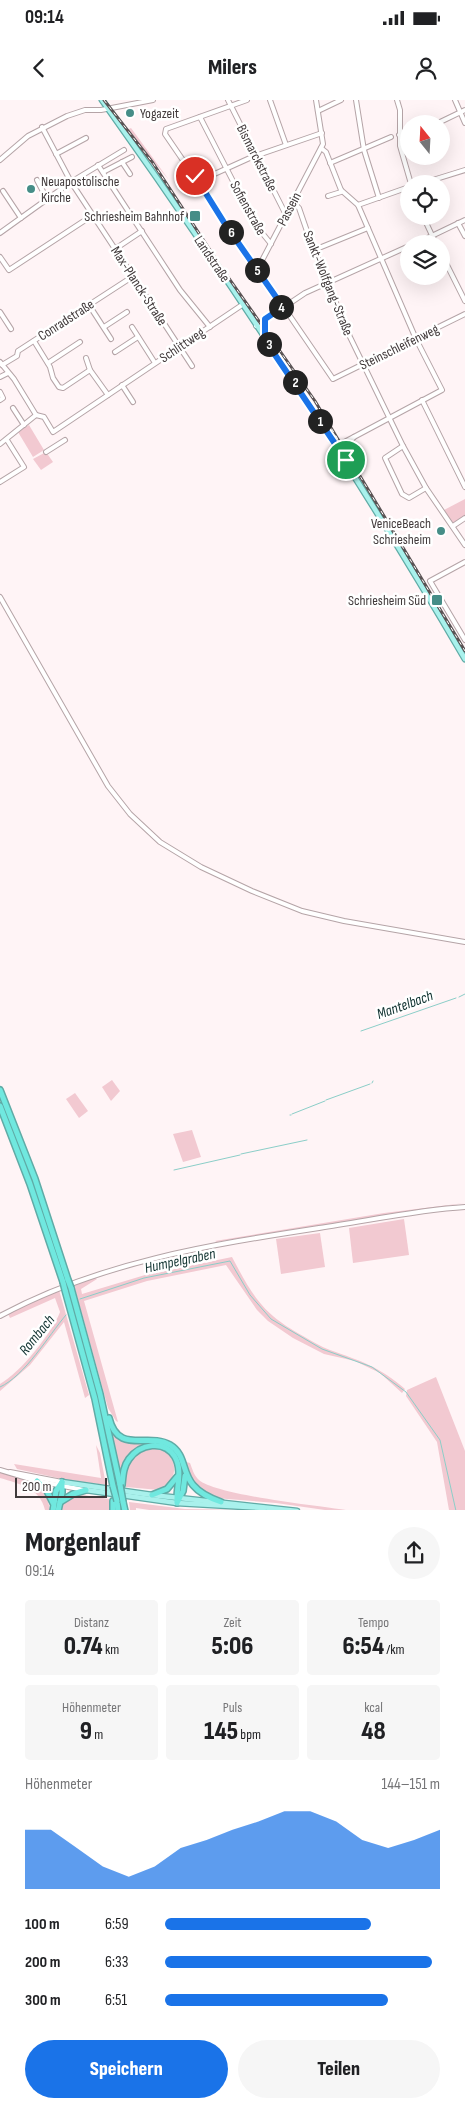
<!DOCTYPE html>
<html lang="de">
<meta charset="utf-8">
<style>
body{margin:0;font-family:"Sofia Sans Condensed",sans-serif;background:#f6f6f6;color:#202124;height:100vh;display:flex;flex-direction:column;font-size:19px;white-space:nowrap}
*{box-sizing:border-box;margin:0}
p{font-size:16px;color:#757577}
.icon{flex:none;width:28px;height:28px;fill:none;stroke:currentColor;stroke-width:2;stroke-linecap:round;stroke-linejoin:round}
.map{position:relative;height:1410px;overflow:hidden}
.side{display:flex;flex-direction:column;background:#fff;flex:1}
.side>*{flex:none}
.needle{width:32px;rotate:342deg}
.fabs{position:absolute;left:400px;top:15px;display:grid;gap:10px}
.fabs a{display:grid;place-items:center;width:50px;height:50px;border-radius:50%;background:#fff;box-shadow:0 5px 20px #0002;font-size:25px}
.scale{position:absolute;left:15px;bottom:12px;width:92px;box-sizing:border-box;padding-left:5px;border:2px solid #413a3b;border-top:0;font-size:14px;line-height:18px;white-space:nowrap;color:#413a3b;-webkit-text-stroke:4px #fff;paint-order:stroke}
.pin{position:absolute;display:grid;place-items:center;width:42px;height:42px;color:#fff;margin:-21px;border:2px solid #fff;border-radius:50%;box-shadow:0 1px 5px #0007}
.km{position:absolute;width:25px;height:25px;margin:-12px;border-radius:50%;background:#222;color:#fff;font-size:14px;line-height:25px;text-align:center}
.round{display:grid;place-items:center;flex:none;width:52px;height:52px;border-radius:26px;background:#f6f6f6}
.head{display:flex;align-items:center;justify-content:space-between;height:85px;padding:0 25px}
h1{font-size:28px;font-weight:800;line-height:38px}
.stats{display:grid;grid-template-columns:repeat(3,1fr);gap:8px;height:85px;padding:5px 25px}
.stats div{display:grid;align-content:center;border-radius:5px;background:#f6f6f6;text-align:center}
.stats b{font-size:25px;font-weight:800}
.stats small{font-size:14px;font-weight:400}
.stats p{font-size:14px}
.chart{height:140px;padding:10px 25px}
.chart p{display:flex;justify-content:space-between}
.chart svg{width:100%;height:90px;margin-top:5px;fill:#1a73e8;opacity:.7}
.action{display:flex;gap:10px;margin-top:auto;padding:10px 25px}
.action a{flex:1;height:58px;border-radius:30px;background:#1a73e8;color:#fff;font-size:20px;font-weight:800;line-height:58px;text-align:center}
.action a+a{background:#f6f6f6;color:#202124}
ul{padding:0 25px;list-style:none;font-size:16px}
li{display:grid;grid-template-columns:80px 60px 1fr;align-items:center;height:38px}
li i{height:12px;border-radius:6px;background:#1a73e8}
.status{display:flex;justify-content:space-between;align-items:center;height:35px;padding:0 25px;background:#fff;direction:ltr}
.status svg{height:14px;fill:currentColor}
header{display:flex;justify-content:space-between;align-items:center;height:65px;padding:0 25px;background:#fff;font-size:22px;font-weight:800}
.map>svg:first-child{display:block}
.green{fill:#f2c9d1}
.lines{fill:none;stroke-linecap:round;stroke-linejoin:round}
.stream{stroke:#8bcec8;stroke-width:1}
.minor-casing{stroke:#b5a4a7;stroke-width:6}
.major-casing{stroke:#60aba6;stroke-width:7}
.highway-casing{stroke:#60aba6;stroke-width:8}
.minor{stroke:#fff;stroke-width:4}
.major{stroke:#a9f1ec;stroke-width:4.5}
.highway{stroke:#70e8df;stroke-width:5}
.rail-casing{stroke:#5a5354;stroke-width:3}
.rail{stroke:#fff;stroke-width:1;stroke-dasharray:4;stroke-linecap:butt}
.highway-bridge-casing{stroke:#60aba6;stroke-width:8;stroke-linecap:butt}
.highway-bridge{stroke:#70e8df;stroke-width:5}
.route-casing{stroke:#fff;stroke-width:10}
.route{stroke:#1a73e8;stroke-width:6}
.poi-dot{fill:#468d87;stroke:#fff;stroke-width:2}
.labels{text-anchor:middle;dominant-baseline:central;stroke-width:5;stroke-linejoin:round;paint-order:stroke}
.poi-label{font-size:14px;fill:#413a3b;stroke:#fff;text-anchor:end}
.street-label{font-size:14px;fill:#413a3b;stroke:#fff}
.water-label{font-size:15px;font-style:italic;fill:#0f312f;stroke:#fff}
</style>
<div class="status"><b>09:14</b><svg viewBox="0 0 49 12"><path d="M0 12V9h3v3zM5 12V6h3v6zM10 12V3h3v9zM15 12V0h3v12zM26 1h20v11H26zM47 4h2v5h-2z"/></svg></div>
<header><svg class="icon" aria-label="back" viewBox="0 0 24 24"><path d="M15 5l-7 7 7 7"/></svg>Milers<svg class="icon" aria-label="person" viewBox="0 0 24 24"><circle cx="12" cy="8" r="4"/><path d="M4 21q1-7 8-7t8 7"/></svg></header>
<div class="map">
<svg width="465" height="1411" viewBox="0 0 465 1411">
<rect width="100%" height="100%" fill="#fff4f6"/>
<g class="green">
<polygon points="131,28 169,80 127,30"/>
<polygon points="29,325 44,350 33,357 18,332"/>
<polygon points="46,352 53,362 41,370 33,359"/>
<polygon points="465,399 465,416 453,424 444,410"/>
<polygon points="112,980 120,991 111,1001 102,987"/>
<polygon points="75,993 88,1011 79,1018 66,999"/>
<polygon points="192,1030 201,1057 183,1062 173,1034"/>
<polygon points="465,1103 217,1142 215,1141 384,1113"/>
<polygon points="404,1119 409,1155 353,1163 349,1128"/>
<polygon points="320,1133 325,1167 281,1174 276,1139"/>
<path d="M232 1157C253 1197 263 1214 303 1236 312 1241 321 1247 330 1250 361 1261 380 1267 405 1289L402 1293 380 1273 355 1261 324 1254 293 1238 268 1221 257 1210 226 1165 147 1181 84 1201 118 1322 116 1321 108 1308 74 1185 94 1177 97 1179 81 1189 82 1194 145 1175Z"/>
<path d="M59 1190 89 1295 85 1298 64 1222 30 1265 0 1291V1284C20 1273 52 1233 60 1212L55 1198 10 1218 8 1214Z"/>
<polygon points="436,1277 465,1351 465,1410 449,1410 437,1342 406,1296 407,1290"/>
<path d="M111 1330C131 1357 169 1328 180 1363 183 1375 183 1382 180 1394L177 1358 160 1344 134 1351 121 1377Z"/>
<polygon points="96,1345 100,1353 106,1385 67,1380 17,1369 14,1364 101,1378"/>
<path d="M154 1347C179 1352 181 1380 159 1390L126 1387C124 1365 132 1352 154 1347Z"/>
<path d="M183 1361 190 1363C192 1368 194 1376 199 1380 216 1395 319 1406 346 1410H325L276 1403 215 1398 194 1386Z"/>
<path d="M0 1373C25 1379 46 1382 50 1410H45C40 1388 20 1384 0 1378Z"/>
<polygon points="77,1394 109,1399 110,1410 60,1411 66,1400"/>
<polygon points="129,1402 185,1409 249,1410 156,1411 136,1408 136,1410 130,1410"/>
</g>
<g class="lines">
<g class="stream">
<polyline points="459,897 465,894"/>
<polyline points="361,931 456,898"/>
<polyline points="372,983 373,981"/>
<polyline points="326,1000 370,984"/>
<polyline points="292,1014 325,1001"/>
<polyline points="290,1015 291,1015"/>
<polyline points="241,1054 307,1040"/>
<polyline points="174,1070 240,1055"/>
<polyline points="80,1199 144,1178 230,1161 250,1195 271,1219 322,1249 372,1267 406,1292 440,1340 456,1411"/>
<path d="M0 1287C25 1276 48 1236 66 1215"/>
</g>
<g class="minor-casing">
<g id="minor">
<polyline points="228,0 286,115"/>
<polyline points="247,0 166,29 165,34 333,279 465,214"/>
<polyline points="270,0 286,45"/>
<polyline points="356,0 364,50 379,98"/>
<polyline points="397,0 400,10 400,46 411,84"/>
<polyline points="455,0 465,23"/>
<polyline points="318,11 341,0"/>
<polyline points="200,17 255,124 271,144"/>
<polyline points="436,24 465,10"/>
<polyline points="42,27 71,82 192,266"/>
<polyline points="399,35 409,32"/>
<polyline points="321,48 326,52 341,90 358,105 416,239 442,290 337,346"/>
<polyline points="56,54 86,38"/>
<polyline points="0,60 28,36 67,16 85,10 101,10 153,0"/>
<polyline points="122,62 130,74"/>
<polyline points="330,63 391,37"/>
<polyline points="98,65 180,190 210,227"/>
<polyline points="103,72 132,57"/>
<polyline points="37,80 47,99"/>
<polyline points="199,81 252,57 322,33"/>
<polyline points="420,84 465,70"/>
<polyline points="3,91 21,118"/>
<polyline points="328,96 341,92 341,90"/>
<polyline points="293,102 299,108 309,137 350,237 403,346 426,388 465,445"/>
<polyline points="358,105 409,87"/>
<polyline points="423,116 436,144"/>
<polyline points="458,123 465,136"/>
<polyline points="0,133 71,82 124,50"/>
<polyline points="415,144 465,120"/>
<polyline points="115,149 142,131"/>
<polyline points="314,150 368,128"/>
<polyline points="441,153 465,201"/>
<polyline points="0,157 9,170 93,115"/>
<polyline points="257,170 323,44 316,0"/>
<polyline points="89,205 111,239"/>
<polyline points="0,212 11,229"/>
<polyline points="256,226 305,193 409,146"/>
<polyline points="104,227 127,212"/>
<polyline points="132,227 155,263"/>
<polyline points="34,241 50,267 53,278 59,287 63,288 90,270 108,295"/>
<polyline points="115,252 138,237"/>
<polyline points="86,258 90,270"/>
<polyline points="0,262 14,279 36,315"/>
<polyline points="48,263 80,242"/>
<polyline points="2,265 17,256 18,251 132,177"/>
<polyline points="0,277 8,273"/>
<polyline points="122,285 133,302"/>
<polyline points="0,292 3,298 0,300"/>
<polyline points="422,300 465,387"/>
<polyline points="13,308 24,325"/>
<polyline points="36,315 44,317 53,332 242,205"/>
<polyline points="0,344 36,315"/>
<polyline points="337,346 346,346 354,337"/>
<polyline points="403,346 385,358 402,394 409,398 426,388"/>
<polyline points="46,352 65,340"/>
<polyline points="346,360 349,345"/>
<polyline points="0,382 24,367 7,340"/>
<polyline points="453,426 465,418"/>
<polyline points="465,462 430,481 465,540"/>
<polyline points="0,497 108,686 130,714 160,742 201,767 252,791 302,811 344,821 465,842"/>
<path d="M0 1216C100 1162 209 1145 319 1128 367 1121 416 1110 465 1107"/>
<polyline points="0,1370 37,1381 84,1390"/>
<polyline points="10,1372 62,1382"/>
</g>
</g>
<g class="major-casing">
<g id="major">
<path d="M102 0C231 181 353 367 465 559"/>
<polyline points="265,219 265,238"/>
<polyline points="62,1382 152,1395 297,1411"/>
<polyline points="86,1390 177,1403 264,1408"/>
</g>
</g>
<g class="highway-casing">
<g id="highway">
<polyline points="0,990 35,1079 68,1180"/>
<polyline points="0,1006 30,1084 63,1182"/>
<polyline points="71,1188 100,1294 120,1385"/>
<polyline points="65,1190 95,1299 113,1386"/>
<path d="M109 1318C118 1355 148 1332 170 1345 193 1359 173 1386 221 1402"/>
<polyline points="37,1381 47,1391 53,1403"/>
<path d="M122 1385C123 1376 123 1367 129 1359 140 1344 164 1339 175 1357 183 1371 176 1388 177 1403"/>
<polyline points="152,1395 167,1389 177,1377"/>
<polyline points="117,1401 118,1411"/>
<polyline points="178,1401 183,1391 185,1376"/>
<polyline points="60,1402 73,1394 86,1390"/>
<polyline points="123,1402 125,1411"/>
<polyline points="53,1411 56,1391 62,1382"/>
<polyline points="58,1411 62,1393 62,1382"/>
<polyline points="113,1411 113,1401"/>
</g>
</g>
<use href="#minor" class="minor"/>
<use href="#major" class="major"/>
<use href="#highway" class="highway"/>
<g class="rail-casing">
<polyline id="rail" points="104,0 153,63 221,167 315,301 465,551"/>
</g>
<use href="#rail" class="rail"/>
<g class="highway-bridge-casing">
<g id="highway-bridge">
<polyline points="68,1180 71,1188"/>
<polyline points="63,1182 65,1190"/>
<polyline points="120,1385 123,1402"/>
<polyline points="113,1386 117,1401"/>
</g>
</g>
<use href="#highway-bridge" class="highway-bridge"/>
</g>
<g class="lines">
<g class="route-casing">
<polyline id="route" points="195,76 225,124 283,207 265,219 265,240 346,360"/>
</g>
<use href="#route" class="route"/>
</g>
<g class="poi-dot">
<circle cx="130" cy="13" r="5"/>
<circle cx="31" cy="89" r="5"/>
<rect x="189" y="110" width="12" height="12" rx="2.5"/>
<circle cx="441" cy="431" r="5"/>
<rect x="431" y="494" width="12" height="12" rx="2.5"/>
</g>
<g class="labels">
<g class="poi-label">
<text x="140" y="13" text-anchor="start">Yogazeit</text>
<text x="41" y="81" text-anchor="start">Neuapostolische<tspan x="41" dy="16">Kirche</tspan></text>
<text x="184" y="116">Schriesheim Bahnhof</text>
<text x="431" y="423">VeniceBeach<tspan x="431" dy="16">Schriesheim</tspan></text>
<text x="426" y="500">Schriesheim Süd</text>
</g>
<g class="street-label">
<text transform="translate(257 58) rotate(63)">Bismarckstraße</text>
<text transform="translate(248 108) rotate(61)">Sofienstraße</text>
<text transform="translate(289 109) rotate(-62)">Passein</text>
<text transform="translate(212 159) rotate(56)">Landstraße</text>
<text transform="translate(328 183) rotate(68)">Sankt-Wolfgang-Straße</text>
<text transform="translate(139 186) rotate(57)">Max-Planck-Straße</text>
<text transform="translate(66 220) rotate(-33)">Conradstraße</text>
<text transform="translate(182 245) rotate(-34)">Schlittweg</text>
<text transform="translate(399 247) rotate(-26)">Steinschleifenweg</text>
</g>
<g class="water-label">
<text transform="translate(405 905) rotate(-20)">Mantelbach</text>
<text transform="translate(180 1161) rotate(-12)">Humpelgraben</text>
<text transform="translate(37 1235) rotate(-51)">Rombach</text>
</g>
</g>
</svg>
<div class="fabs">
<a><svg class="needle" viewBox="-14 -14 28 28"><path d="M0-13l5 13h-10z" fill="#e53935"/><path d="M0 13l5-13h-10z" fill="#757577"/></svg></a>
<a><svg class="icon" aria-label="locate" viewBox="0 0 24 24"><circle cx="12" cy="12" r="6"/><path d="M12 2v4M12 18v4M2 12h4M18 12h4"/></svg></a>
<a><svg class="icon" aria-label="layers" viewBox="0 0 24 24"><path d="M12 4l9 5-9 5-9-5zM3 14l9 5 9-5"/></svg></a>
</div>
<div class="scale">200 m</div>
<div class="pin" style="left:346px;top:360px;background:#1e9e55"><svg class="icon" aria-label="arrive" viewBox="0 0 24 24"><path d="M6 21V4h12l-3 4 3 4H6"/></svg></div>
<div class="pin" style="left:195px;top:76px;background:#d93025"><svg class="icon" aria-label="check" viewBox="0 0 24 24"><path d="M5 12l5 5 9-10"/></svg></div>
<b class="km" style="left:320px;top:321px">1</b>
<b class="km" style="left:295px;top:282px">2</b>
<b class="km" style="left:269px;top:244px">3</b>
<b class="km" style="left:281px;top:207px">4</b>
<b class="km" style="left:257px;top:170px">5</b>
<b class="km" style="left:231px;top:132px">6</b>
</div>
<section class="side">
<div class="head"><div><h1>Morgenlauf</h1><p>09:14</p></div><a class="round"><svg class="icon" aria-label="share" viewBox="0 0 24 24"><path d="M12 15V3M7 8l5-5 5 5M5 13v7h14v-7"/></svg></a></div>
<div class="stats">
<div><p>Distanz</p><b>0.74<small> km</small></b></div>
<div><p>Zeit</p><b>5:06</b></div>
<div><p>Tempo</p><b>6:54<small> /km</small></b></div>
</div>
<div class="stats">
<div><p>Höhenmeter</p><b>9<small> m</small></b></div>
<div><p>Puls</p><b>145<small> bpm</small></b></div>
<div><p>kcal</p><b>48</b></div>
</div>
<div class="chart"><p><span>Höhenmeter</span>144–151 m</p>
<svg viewBox="0 0 160 44" preserveAspectRatio="none"><path d="M0 44V15L10 15L20 24L30 33L40 38L50 33L60 24L70 20L80 15L90 11L100 6L110 6L120 11L130 20L140 24L150 20L160 15V44z"/></svg>
</div>
<ul>
<li><b>100 m</b>6:59<i style="width:75%"></i></li>
<li><b>200 m</b>6:33<i style="width:97%"></i></li>
<li><b>300 m</b>6:51<i style="width:81%"></i></li>
</ul>
<div class="action"><a>Speichern</a><a>Teilen</a></div>
</section>
